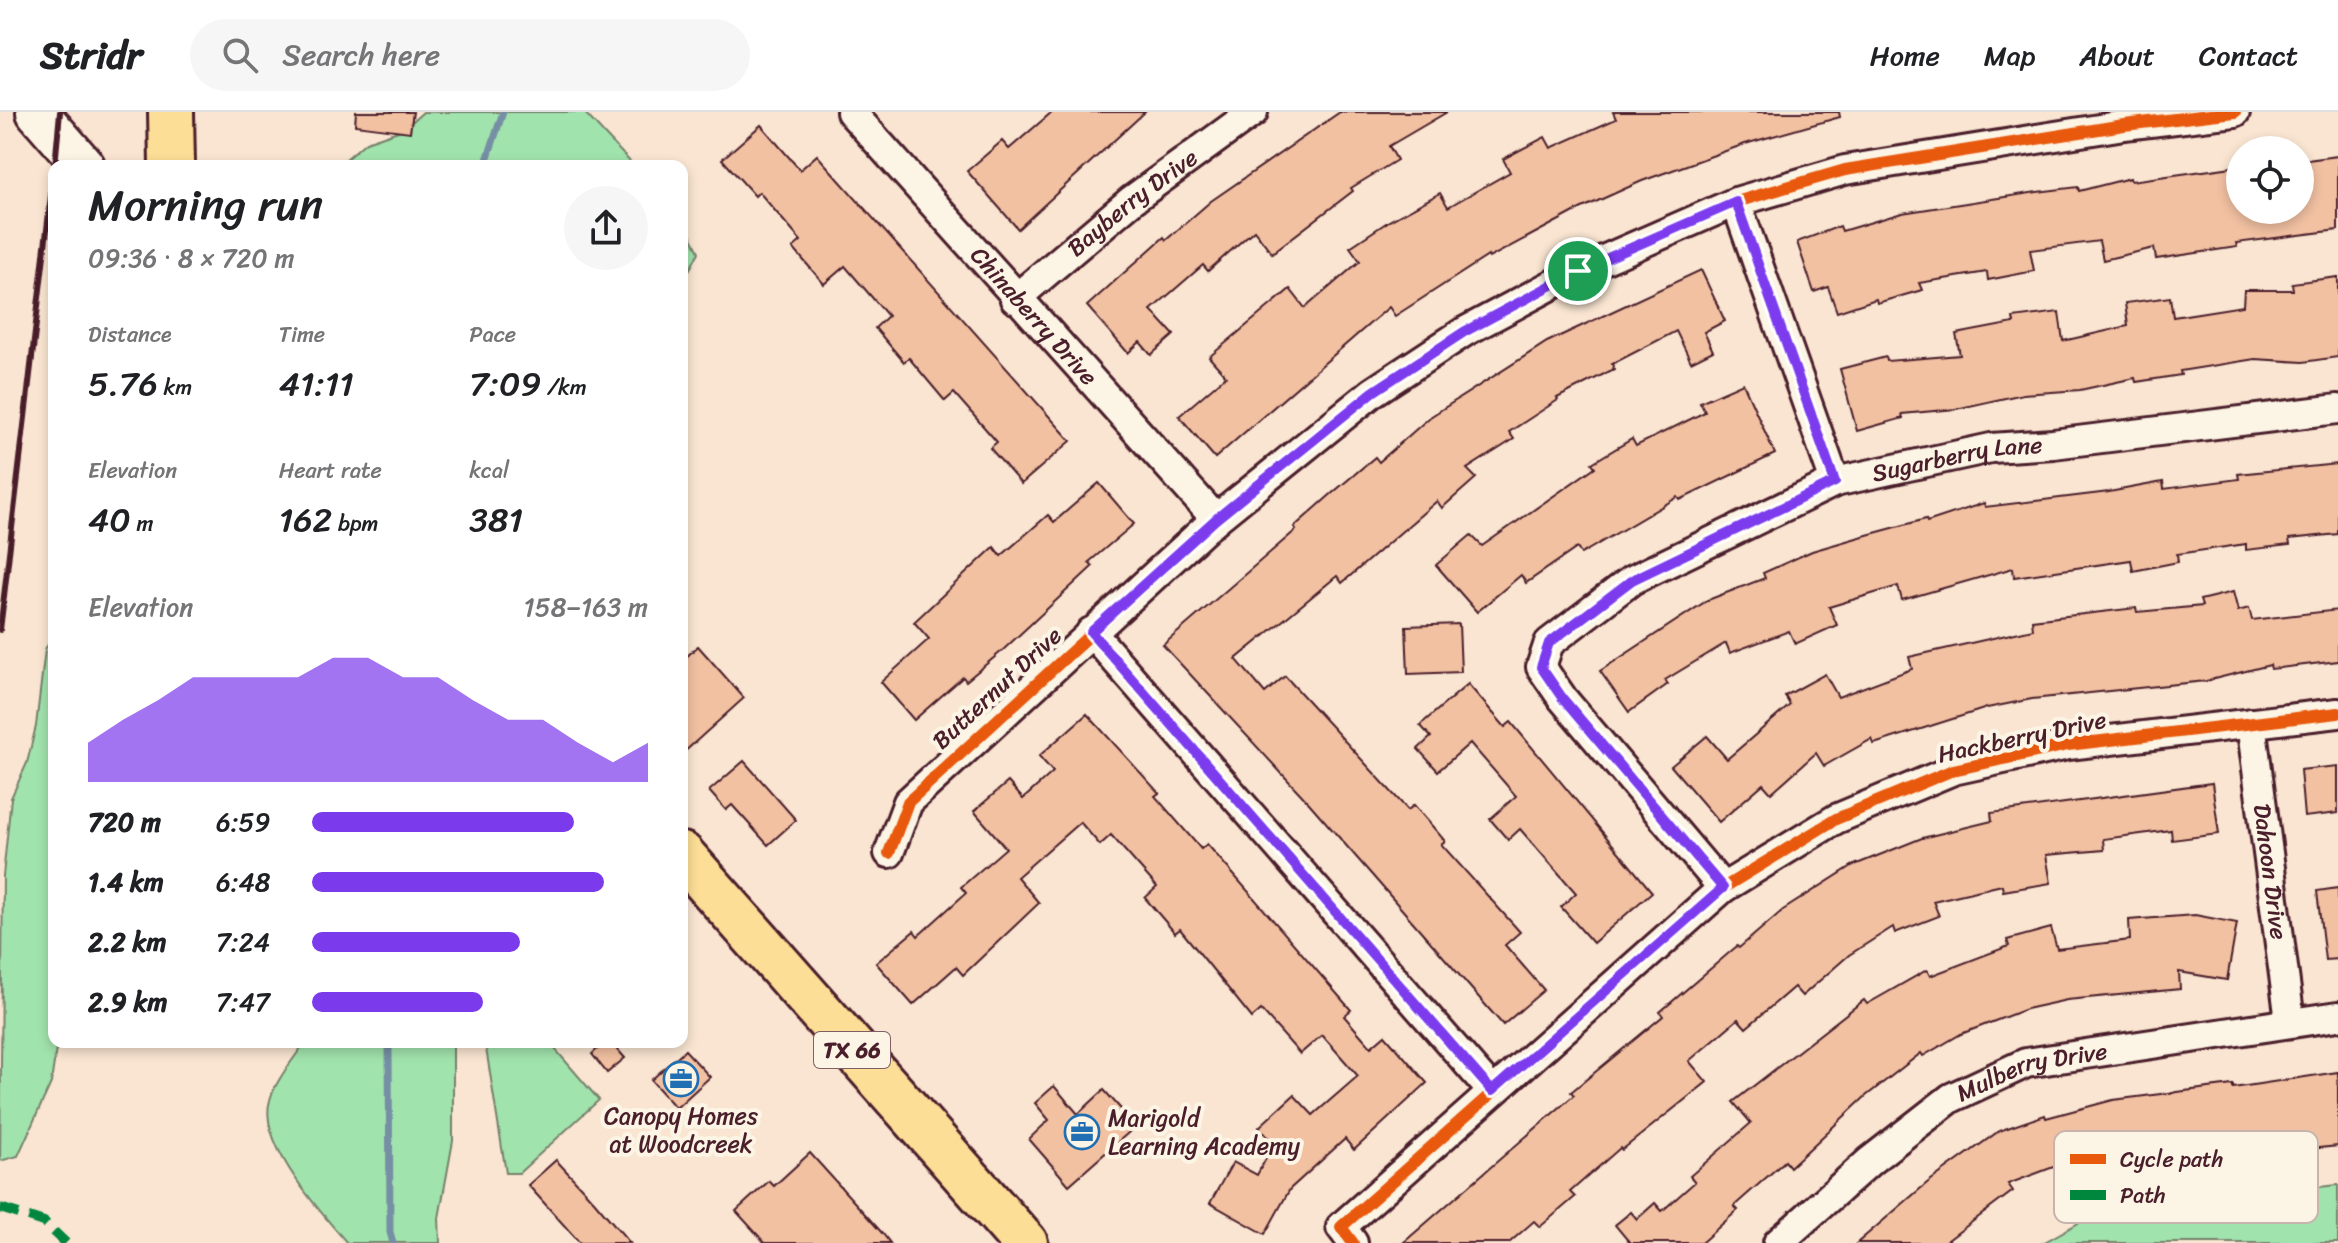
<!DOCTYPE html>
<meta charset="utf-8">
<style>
body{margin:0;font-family:Sriracha,sans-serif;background:#f6f6f6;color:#202124;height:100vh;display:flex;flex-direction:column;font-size:30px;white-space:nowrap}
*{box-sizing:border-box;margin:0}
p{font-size:26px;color:#757577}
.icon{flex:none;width:44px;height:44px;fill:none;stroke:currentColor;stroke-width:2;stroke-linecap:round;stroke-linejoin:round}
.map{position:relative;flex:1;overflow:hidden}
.panel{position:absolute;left:48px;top:48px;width:640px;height:888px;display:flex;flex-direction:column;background:#fff;border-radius:16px;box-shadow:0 4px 12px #0003}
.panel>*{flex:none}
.tools{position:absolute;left:2226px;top:24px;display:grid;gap:16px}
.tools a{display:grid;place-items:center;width:88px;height:88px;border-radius:50%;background:#fff;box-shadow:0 4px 12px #0003;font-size:40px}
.pin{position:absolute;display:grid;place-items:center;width:68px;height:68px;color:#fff;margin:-34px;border:4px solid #fff;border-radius:50%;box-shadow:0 2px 8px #0007}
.round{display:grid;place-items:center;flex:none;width:84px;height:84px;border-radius:42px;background:#f6f6f6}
.head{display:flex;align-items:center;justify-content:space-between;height:136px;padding:0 40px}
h1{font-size:44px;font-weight:600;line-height:60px}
.figures{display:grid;grid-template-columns:repeat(3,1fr);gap:12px;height:136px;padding:8px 40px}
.figures div{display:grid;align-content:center}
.figures b{font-size:34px;font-weight:600}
.figures small{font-size:22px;font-weight:400}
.figures p{font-size:22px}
.chart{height:224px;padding:16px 40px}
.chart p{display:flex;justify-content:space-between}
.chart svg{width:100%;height:144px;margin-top:8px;fill:#7c3aed;opacity:.7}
ul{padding:0 40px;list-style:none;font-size:26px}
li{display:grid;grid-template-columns:128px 96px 1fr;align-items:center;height:60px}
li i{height:20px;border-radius:10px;background:#7c3aed}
header{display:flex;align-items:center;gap:48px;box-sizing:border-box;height:112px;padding:0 40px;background:#fff;border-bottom:2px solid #e0e0e0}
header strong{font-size:38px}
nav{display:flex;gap:44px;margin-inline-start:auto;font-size:28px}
.search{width:560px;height:72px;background:#f6f6f6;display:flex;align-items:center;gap:20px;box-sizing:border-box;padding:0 28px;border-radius:44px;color:#757577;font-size:30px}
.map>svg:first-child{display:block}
.green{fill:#a1e3ad;stroke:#76816c;stroke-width:2}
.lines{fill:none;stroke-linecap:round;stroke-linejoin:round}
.stream{stroke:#768fa4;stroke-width:7}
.building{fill:#f2c1a2;stroke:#4a1f2b;stroke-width:2}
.street-casing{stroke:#4a1f2b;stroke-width:34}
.secondary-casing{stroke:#4a1f2b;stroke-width:46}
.primary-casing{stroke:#4a1f2b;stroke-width:50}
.street{stroke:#fcf5e5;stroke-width:28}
.secondary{stroke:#fcf5e5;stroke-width:40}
.primary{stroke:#fdde96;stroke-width:44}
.rail{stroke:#4a1f2b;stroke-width:6}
.quiet{stroke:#00873e;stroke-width:10;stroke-dasharray:20 10;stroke-linecap:butt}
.cycleway-casing{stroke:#fcf5e5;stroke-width:17}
.cycleway{stroke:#e8590c;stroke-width:12}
.route-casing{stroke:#fff;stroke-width:16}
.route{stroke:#7c3aed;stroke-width:10}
.labels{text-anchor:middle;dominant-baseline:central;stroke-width:8;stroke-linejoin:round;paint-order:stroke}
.shield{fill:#fcf5e5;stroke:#7f5f63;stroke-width:2}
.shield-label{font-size:22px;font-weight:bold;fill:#4a1f2b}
.street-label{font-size:24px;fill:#4a1f2b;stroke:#fcf5e5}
.poi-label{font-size:24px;fill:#4a1f2b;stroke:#fcf5e5}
.key{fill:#fcf5e5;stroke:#c7b5ad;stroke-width:2}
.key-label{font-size:22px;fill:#4a1f2b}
</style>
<header>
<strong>Stridr</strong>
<div class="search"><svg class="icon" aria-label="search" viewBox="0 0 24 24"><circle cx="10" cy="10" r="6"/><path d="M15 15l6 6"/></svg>Search here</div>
<nav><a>Home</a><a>Map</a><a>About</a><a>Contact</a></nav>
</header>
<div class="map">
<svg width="2338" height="1131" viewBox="0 0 2338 1131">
<rect width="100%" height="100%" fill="#f9e5d1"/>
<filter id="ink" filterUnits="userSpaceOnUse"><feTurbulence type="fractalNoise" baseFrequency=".0125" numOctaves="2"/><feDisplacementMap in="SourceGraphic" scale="16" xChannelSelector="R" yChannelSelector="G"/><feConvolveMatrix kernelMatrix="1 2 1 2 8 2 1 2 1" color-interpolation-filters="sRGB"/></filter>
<g filter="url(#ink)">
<g class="green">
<polygon points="423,0 584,0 634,54 338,54 366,30 404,17"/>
<polygon points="682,106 699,140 682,172"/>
<polygon points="54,524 54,930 57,930 51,971 18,1044 0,1049 3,764 11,686 27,651 36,614 45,537"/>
<path d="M305 930H453V1029L439 1106 440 1131H347C321 1100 257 1031 270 988 275 969 294 947 305 930Z"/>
<polygon points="485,930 549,930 599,988 519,1061 506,1061"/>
<path d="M2166 1072C2224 1083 2280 1079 2338 1073V1131H2043L2130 1082Z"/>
</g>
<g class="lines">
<g class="stream">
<polyline points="485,54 503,0"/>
<polyline points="389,930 390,1120 393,1131"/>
</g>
</g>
<g class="building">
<polygon points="356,0 413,0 410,20 355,13"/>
<polygon points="1052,0 1145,0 1018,117 967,59 1002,29 1009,37"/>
<polygon points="1340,0 1447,0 1389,34 1397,48 1351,76 1353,79 1272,141 1254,118 1208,159 1203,153 1151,198 1174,223 1151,243 1140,230 1128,241 1087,194 1164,125 1166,128 1211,89"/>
<polygon points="1613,0 1839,0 1840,5 1745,32 1642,69 1580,97 1489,146 1488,144 1395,204 1389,195 1215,346 1179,304 1226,264 1209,245 1290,177 1305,196 1360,149 1350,135 1389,109 1440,81 1448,95 1510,60 1503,47 1545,25 1551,36 1616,7"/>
<polygon points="761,13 800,58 817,43 1071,329 1021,372 990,336 997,330 954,281 945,289 909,246 904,250 875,216 888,204 845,154 824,172 793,136 801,129 759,80 755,84 722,47"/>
<polygon points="2338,44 2338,118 2236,131 2237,135 2156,147 2154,136 2103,148 2099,129 2030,138 2034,159 1988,168 1987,160 1919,171 1922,178 1877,191 1876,187 1837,200 1828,175 1814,180 1797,130 1840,114 1842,119 1902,101 2037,80 2078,75 2079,79 2130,66 2131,69 2240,54 2240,98 2300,98 2300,49"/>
<polygon points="1701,158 1725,209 1704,220 1713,239 1691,250 1676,219 1612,252 1614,257 1557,286 1558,288 1509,320 1514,327 1467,357 1476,366 1442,396 1437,389 1342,471 1337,464 1236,547 1265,581 1285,564 1408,698 1414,693 1445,729 1441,732 1520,820 1505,833 1544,878 1503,913 1309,691 1163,533 1296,418 1294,415 1329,384 1375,345 1379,350 1430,305 1547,230"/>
<polygon points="2338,165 2338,245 2303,250 2255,247 2180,259 2181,263 2136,270 2135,266 2080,278 2023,282 1956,297 1902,302 1903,306 1857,319 1840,257 1886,245 1887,249 1960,243 1956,222 2014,211 2013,206 2059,200 2063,229 2128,214 2125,191 2170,185 2173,205 2243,194 2244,178 2293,178 2292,171"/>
<polygon points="1743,271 1775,342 1680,388 1678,385 1581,442 1577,436 1526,471 1521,463 1477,500 1436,453 1471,423 1482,434 1595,355 1592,351 1632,327 1636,334 1705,300 1700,290"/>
<polygon points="2338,352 2338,422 2289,427 2290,433 2246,438 2246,432 2177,442 2178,450 2133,459 2131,448 2014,465 2013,456 1902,488 1898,474 1829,495 1837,513 1795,532 1789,519 1730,541 1726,531 1665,568 1668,572 1629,600 1600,559 1708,488 1765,466 1763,461 1812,439 1867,423 1926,407 1927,410 1984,391 1985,395 2109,380 2163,370 2164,377 2239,367 2238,362"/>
<polygon points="1099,371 1134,412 1089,450 1093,454 1002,539 966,569 963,565 914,608 881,570 929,527 914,510 994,435 1001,444 1048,403 1054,410"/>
<polygon points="2233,480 2238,499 2249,496 2252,508 2338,498 2338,549 2271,557 2270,553 2206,569 2032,587 1987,596 1874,632 1872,627 1824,654 1816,641 1771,681 1763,672 1719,710 1671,654 1707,624 1727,647 1790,593 1785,584 1825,562 1838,585 1912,557 1909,545 2033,517 2032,508 2136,496 2137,500 2202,494 2200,488"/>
<polygon points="1459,512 1461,560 1408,562 1406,514"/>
<polygon points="698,534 744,586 682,642 682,549"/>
<polygon points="1468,572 1505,615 1511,610 1652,780 1593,831 1561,795 1576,781 1520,717 1508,728 1490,707 1516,684 1470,631 1438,659 1418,637 1431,625 1420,613"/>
<polygon points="1087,602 1159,681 1155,684 1201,737 1207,732 1351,898 1344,904 1371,935 1385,923 1427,971 1354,1038 1345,1027 1290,1077 1265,1122 1210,1091 1233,1050 1257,1063 1274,1032 1259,1015 1294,983 1313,1003 1358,964 1322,923 1300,942 1261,898 1252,906 1180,817 1175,821 1145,786 1157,775 1111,723 1100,733 1080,710 1017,765 1039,791 963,863 956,855 913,893 876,851 914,819 918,824 966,781 961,775 1006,736 974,699 1008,670 1023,687 1053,660 1039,644"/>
<polygon points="744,649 796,708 768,733 732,693 726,698 709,679"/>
<polygon points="2338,654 2338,701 2304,705 2300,658"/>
<polygon points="2212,671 2219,722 2172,728 2171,718 2103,727 2104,738 2046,743 2051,771 2003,779 2002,773 1933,789 1939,804 1895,821 1893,815 1849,843 1802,884 1794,875 1746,916 1738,907 1689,949 1707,970 1622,1038 1620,1036 1570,1080 1575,1085 1540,1115 1534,1109 1509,1131 1403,1131 1574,983 1571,980 1663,904 1660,900 1737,834 1739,836 1783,798 1852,754 1922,726 1992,709 1991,701"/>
<polygon points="2338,776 2338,847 2325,848 2317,779"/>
<polygon points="2195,803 2237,811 2227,868 2179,860 2180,877 2067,888 2026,897 1961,922 1923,944 1921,941 1866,984 1790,1055 1785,1049 1734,1094 1738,1098 1701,1131 1630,1131 1615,1113 1631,1100 1637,1107 1655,1091 1662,1099 1695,1070 1690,1064 1751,1011 1733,990 1864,888 1867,892 1927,858 1930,864 2009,834 2007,828 2051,816 2057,837 2130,828 2129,808"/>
<polygon points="605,930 611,930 625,946 607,961 592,942"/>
<polygon points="685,938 710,965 676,996 651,968"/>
<polygon points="2338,960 2338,1034 2300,1038 2300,1042 2256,1051 2252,1027 2183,1035 2183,1040 2128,1047 2133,1065 2102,1073 2098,1055 2084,1059 2080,1045 2008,1072 2013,1079 1944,1131 1857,1131 1927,1071 1999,1019 2045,1003 2046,1006 2113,988 2233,973 2233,976"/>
<polygon points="1054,974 1078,1002 1104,978 1136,1014 1069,1073 1029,1027 1049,1008 1035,991"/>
<polygon points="810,1041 883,1122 890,1131 765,1131 736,1099 769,1069 774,1074"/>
<polygon points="556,1048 594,1089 630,1131 580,1131 528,1073"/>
</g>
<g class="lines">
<g class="street-casing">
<g id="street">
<path id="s1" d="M851 0 1216 407"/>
<polyline points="1736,90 1835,370"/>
<path id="s2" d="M1015 187 1132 88 1253 0"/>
<polyline points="1091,520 1492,979"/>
<path id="s3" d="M2251 611 2290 909"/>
<polyline points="889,741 908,690 1216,407 1373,280 1464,220 1578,159 1736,90 1845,58 2124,13 2235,0"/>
<path id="s4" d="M1723 776 1563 587 1541 555 1549 531 1632 468 1835 370 1991 336 2053 332 2338 297"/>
<polyline points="1353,1131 1341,1115 1723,776 1836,707 1953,658 2068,633 2338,601"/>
<path id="s5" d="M1778 1131 1870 1049 1951 986 2026 951 2338 904"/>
</g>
</g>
<g class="secondary-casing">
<polyline id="secondary" points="37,0 84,54"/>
</g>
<g class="primary-casing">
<g id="primary">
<polyline points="171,0 172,54"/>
<polyline points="682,743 1025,1131"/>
</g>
</g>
<use href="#street" class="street"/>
<use href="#secondary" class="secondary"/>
<use href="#primary" class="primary"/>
<g class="rail">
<polyline points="55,54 60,0"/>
<polyline points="0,518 54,58"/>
</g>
<polyline class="quiet" points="0,1096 44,1110 66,1131"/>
<g class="cycleway-casing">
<g id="cycleway">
<polyline points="889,741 908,690 1216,407 1373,280 1464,220 1578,159 1736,90 1845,58 2124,13 2235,0"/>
<polyline points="1353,1131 1341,1115 1723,776 1836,707 1953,658 2068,633 2338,601"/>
</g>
</g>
<use href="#cycleway" class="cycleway"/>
</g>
</g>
<g class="lines" filter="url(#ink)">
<g class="route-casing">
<polygon id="route" points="1736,90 1835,370 1632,468 1549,531 1541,555 1563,587 1723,776 1492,979 1091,520 1216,407 1373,280 1464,220 1578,159"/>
</g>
<use href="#route" class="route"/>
</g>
<defs>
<g id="office-ring" transform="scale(1.8)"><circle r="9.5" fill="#fcf5e5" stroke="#1f6fb2" stroke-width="1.5"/><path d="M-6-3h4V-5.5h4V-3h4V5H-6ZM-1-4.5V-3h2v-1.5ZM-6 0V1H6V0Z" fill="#1f6fb2"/></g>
</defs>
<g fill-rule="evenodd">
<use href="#office-ring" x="681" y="967"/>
<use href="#office-ring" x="1082" y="1020"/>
</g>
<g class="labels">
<rect class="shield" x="814" y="920" width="76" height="36" rx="6"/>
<g class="shield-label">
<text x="852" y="938">TX 66</text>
</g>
<g class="street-label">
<text stroke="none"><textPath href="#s2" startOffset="152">Bayberry Drive</textPath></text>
<text stroke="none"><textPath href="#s1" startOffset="274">Chinaberry Drive</textPath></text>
<text stroke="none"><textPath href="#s4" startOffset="766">Sugarberry Lane</textPath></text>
<text transform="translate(997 576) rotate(-43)">Butternut Drive</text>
<text transform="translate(2022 625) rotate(-12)">Hackberry Drive</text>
<text stroke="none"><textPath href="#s3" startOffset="150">Dahoon Drive</textPath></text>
<text stroke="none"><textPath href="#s5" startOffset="312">Mulberry Drive</textPath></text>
</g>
<g class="poi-label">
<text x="681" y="1004">Canopy Homes<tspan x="681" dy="28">at Woodcreek</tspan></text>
<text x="1108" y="1006" text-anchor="start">Marigold<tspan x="1108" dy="28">Learning Academy</tspan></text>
</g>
</g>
<rect x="2054" y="1019" width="264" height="92" rx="12" class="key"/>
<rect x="2070" y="1042" width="36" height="10" fill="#e8590c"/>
<rect x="2070" y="1078" width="36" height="10" fill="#00873e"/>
<g class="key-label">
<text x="2120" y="1055">Cycle path</text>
<text x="2120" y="1091">Path</text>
</g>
</svg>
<div class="tools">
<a><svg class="icon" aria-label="locate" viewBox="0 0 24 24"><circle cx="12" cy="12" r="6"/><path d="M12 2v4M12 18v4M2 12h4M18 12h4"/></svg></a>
</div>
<div class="pin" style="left:1578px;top:159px;background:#1e9e55"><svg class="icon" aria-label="arrive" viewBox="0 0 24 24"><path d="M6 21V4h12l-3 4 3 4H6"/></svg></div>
<section class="panel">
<div class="head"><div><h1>Morning run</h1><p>09:36 · 8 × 720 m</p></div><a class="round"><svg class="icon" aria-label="share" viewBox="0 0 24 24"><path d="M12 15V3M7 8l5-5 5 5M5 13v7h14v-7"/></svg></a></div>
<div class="figures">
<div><p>Distance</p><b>5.76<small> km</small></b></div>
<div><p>Time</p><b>41:11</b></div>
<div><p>Pace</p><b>7:09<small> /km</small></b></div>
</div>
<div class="figures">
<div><p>Elevation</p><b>40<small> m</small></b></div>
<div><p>Heart rate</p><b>162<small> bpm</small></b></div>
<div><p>kcal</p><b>381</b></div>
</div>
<div class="chart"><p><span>Elevation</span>158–163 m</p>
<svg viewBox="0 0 160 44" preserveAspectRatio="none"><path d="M0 44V32L10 25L20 19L30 12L40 12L50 12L60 12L70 6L80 6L90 12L100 12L110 19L120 25L130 25L140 32L150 38L160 32V44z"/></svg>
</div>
<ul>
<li><b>720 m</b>6:59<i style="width:78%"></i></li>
<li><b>1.4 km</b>6:48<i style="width:87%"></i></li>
<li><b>2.2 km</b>7:24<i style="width:62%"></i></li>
<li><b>2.9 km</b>7:47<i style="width:51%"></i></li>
</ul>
</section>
</div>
